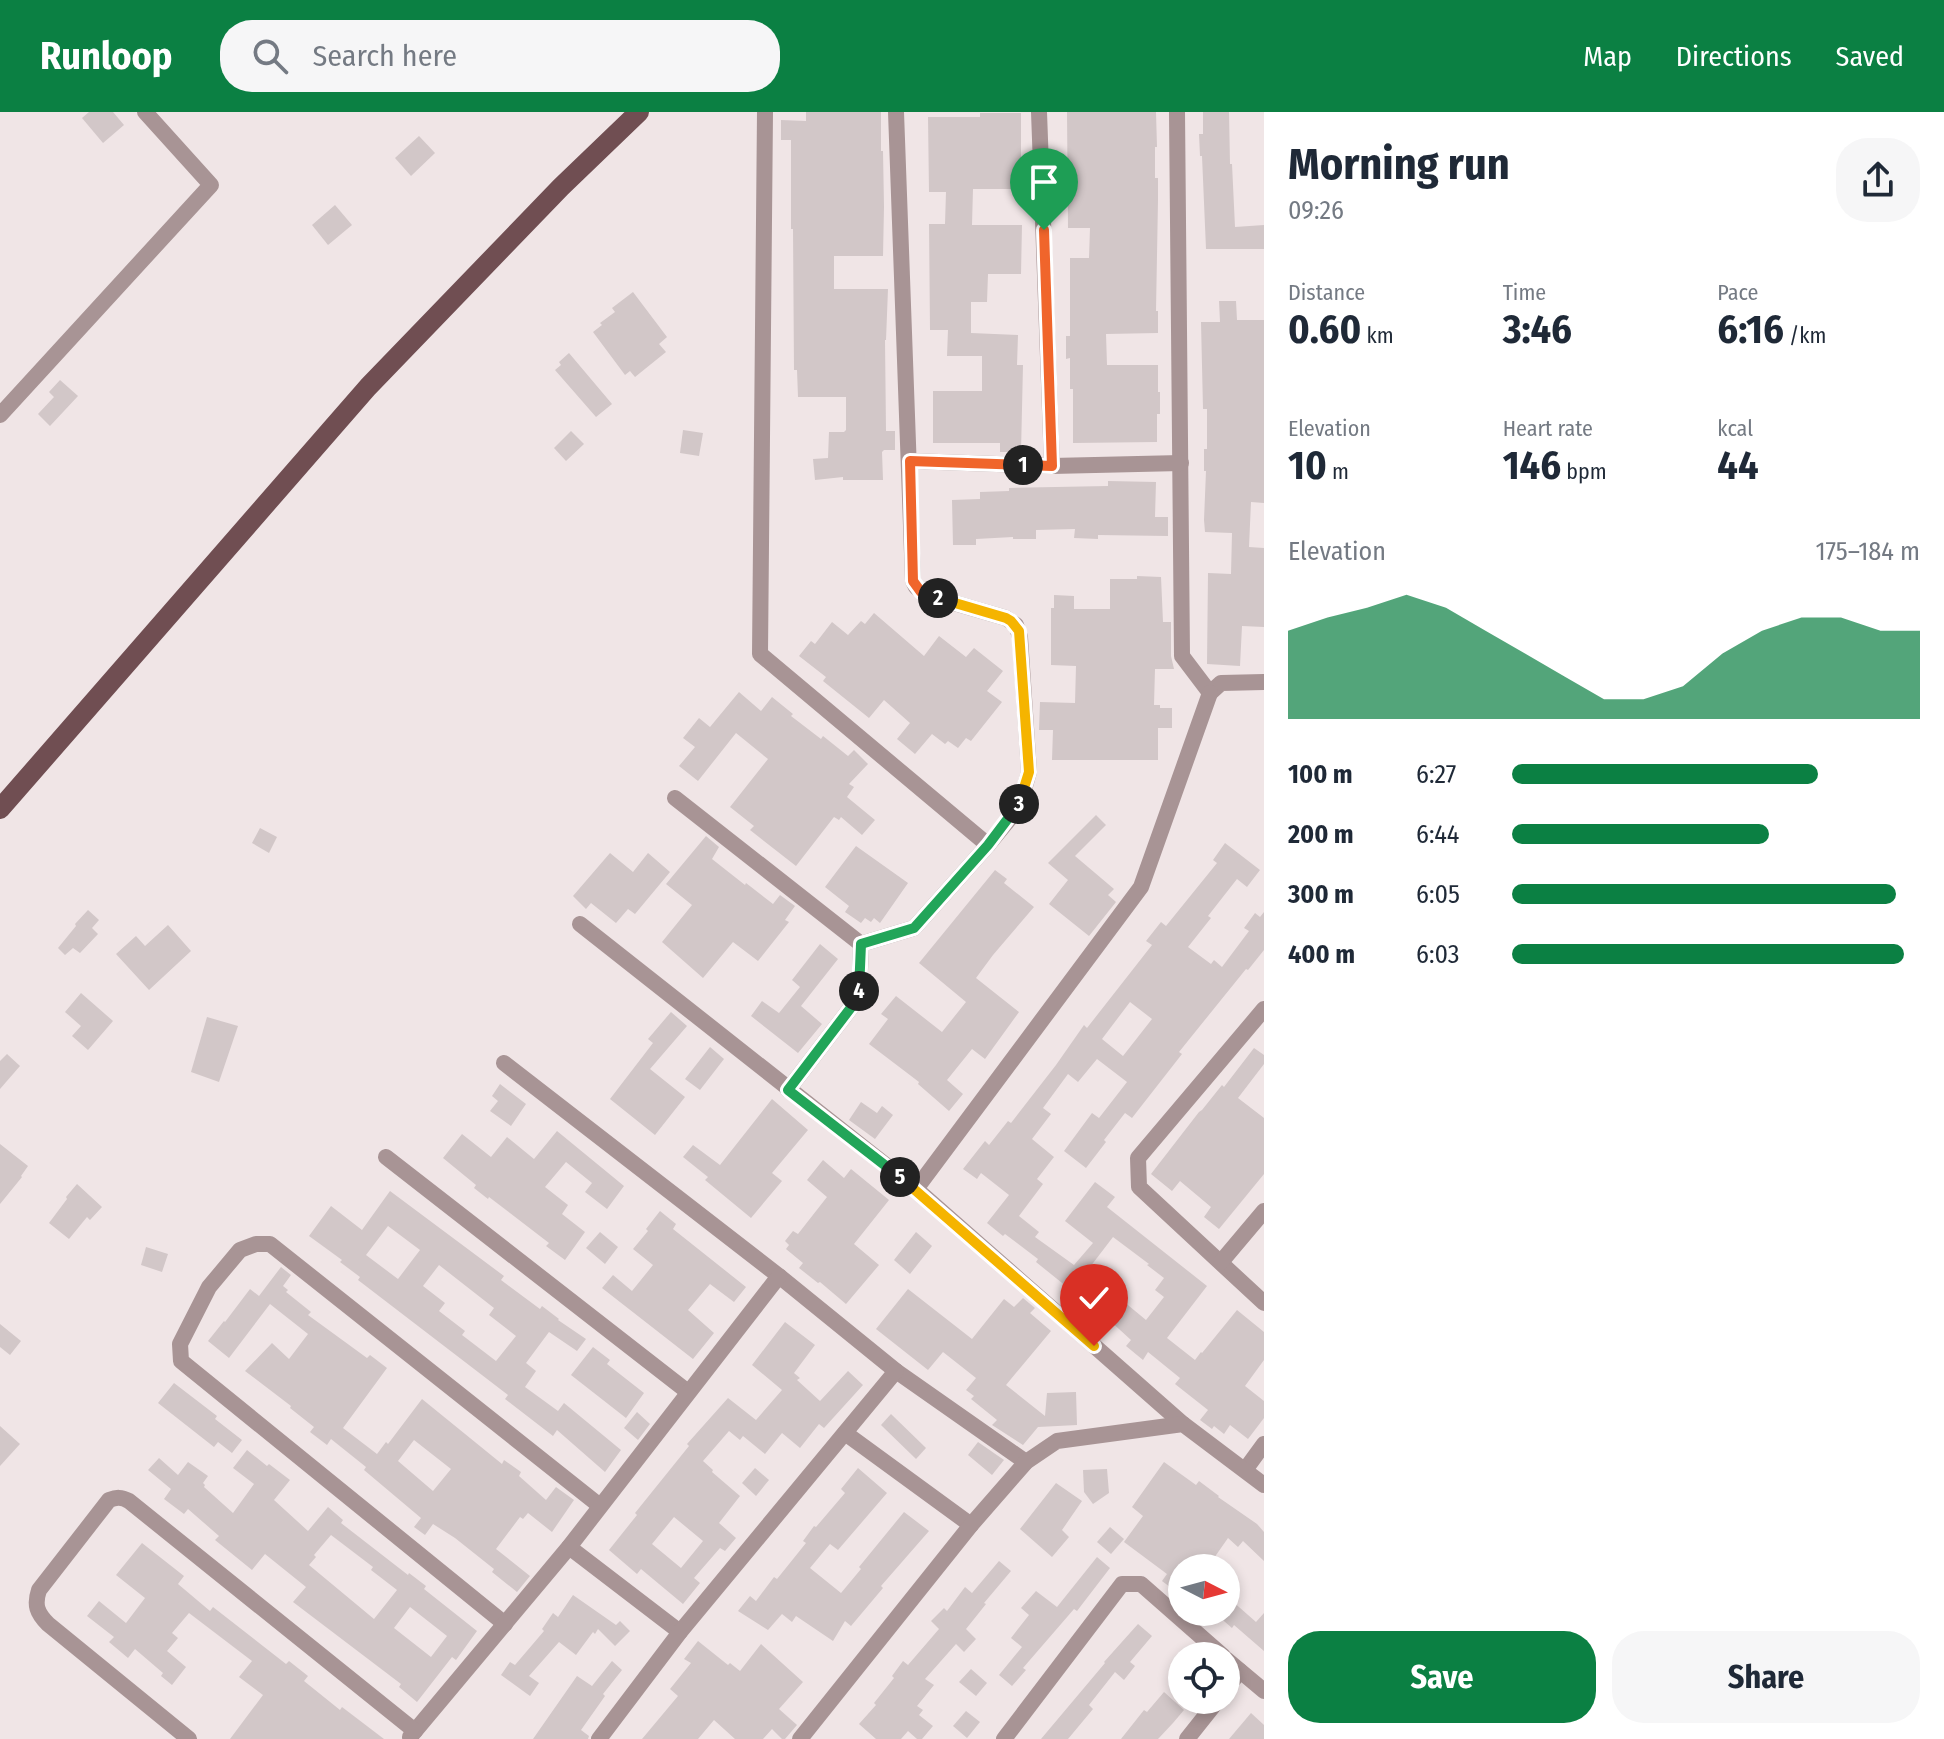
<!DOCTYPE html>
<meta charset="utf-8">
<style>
body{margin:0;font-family:"Fira Sans Condensed",sans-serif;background:#f6f6f7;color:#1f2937;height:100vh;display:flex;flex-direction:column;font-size:30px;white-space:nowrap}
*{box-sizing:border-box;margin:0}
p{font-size:26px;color:#747a83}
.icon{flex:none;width:44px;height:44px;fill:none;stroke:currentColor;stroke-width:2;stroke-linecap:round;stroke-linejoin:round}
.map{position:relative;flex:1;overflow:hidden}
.drawer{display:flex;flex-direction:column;background:#fff;width:680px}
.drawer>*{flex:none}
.needle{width:52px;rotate:96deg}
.fabs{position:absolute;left:1168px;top:1442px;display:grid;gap:16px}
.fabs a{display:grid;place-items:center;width:72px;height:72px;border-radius:50%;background:#fff;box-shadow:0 4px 12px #0003;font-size:40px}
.pin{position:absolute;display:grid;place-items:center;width:68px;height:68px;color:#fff;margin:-82px -34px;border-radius:50% 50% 50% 0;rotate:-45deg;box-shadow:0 0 8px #0007}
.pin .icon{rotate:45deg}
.km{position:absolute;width:40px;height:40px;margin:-20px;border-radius:50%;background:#222;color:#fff;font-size:22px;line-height:40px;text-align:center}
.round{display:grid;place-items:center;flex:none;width:84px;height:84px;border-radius:32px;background:#f6f6f7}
.overview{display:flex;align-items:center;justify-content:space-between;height:136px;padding:0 24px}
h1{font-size:44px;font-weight:700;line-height:60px}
.metrics{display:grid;grid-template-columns:repeat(3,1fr);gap:12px;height:136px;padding:8px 24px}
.metrics div{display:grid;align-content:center}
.metrics b{font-size:40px;font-weight:700}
.metrics small{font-size:22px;font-weight:400}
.metrics p{font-size:22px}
.chart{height:224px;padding:16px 24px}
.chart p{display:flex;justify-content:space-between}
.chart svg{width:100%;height:144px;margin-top:8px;fill:#0b8043;opacity:.7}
.cta{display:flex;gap:16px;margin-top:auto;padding:16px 24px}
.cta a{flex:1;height:92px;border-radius:32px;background:#0b8043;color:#fff;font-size:32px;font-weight:700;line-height:92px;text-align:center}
.cta a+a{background:#f6f6f7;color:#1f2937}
ul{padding:0 24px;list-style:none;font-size:26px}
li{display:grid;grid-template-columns:128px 96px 1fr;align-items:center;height:60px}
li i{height:20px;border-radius:10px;background:#0b8043}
header{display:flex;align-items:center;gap:48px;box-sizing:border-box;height:112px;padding:0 40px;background:#0b8043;color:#fff}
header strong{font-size:38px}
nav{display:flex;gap:44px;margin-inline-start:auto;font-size:28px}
.search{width:560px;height:72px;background:#f6f6f7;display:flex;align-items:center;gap:20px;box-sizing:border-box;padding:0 28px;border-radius:32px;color:#747a83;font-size:30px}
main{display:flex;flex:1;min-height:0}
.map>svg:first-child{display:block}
.building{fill:#d2c7c8;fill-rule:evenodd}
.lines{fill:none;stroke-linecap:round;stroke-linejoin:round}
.minor{stroke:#a89495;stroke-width:16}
.major{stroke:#704e52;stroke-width:20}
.split-1-casing{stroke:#fff;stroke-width:16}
.split-2-casing{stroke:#fff;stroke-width:16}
.split-3-casing{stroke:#fff;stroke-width:16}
.split-4-casing{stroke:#fff;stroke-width:16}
.split-5-casing{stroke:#fff;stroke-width:16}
.split-6-casing{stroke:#fff;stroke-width:16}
.split-1{stroke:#f0652b;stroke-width:10}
.split-2{stroke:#f0652b;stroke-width:10}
.split-3{stroke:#f5b400;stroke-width:10}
.split-4{stroke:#22a559;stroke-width:10}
.split-5{stroke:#22a559;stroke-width:10}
.split-6{stroke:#f5b400;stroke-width:10}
</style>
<header>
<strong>Runloop</strong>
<div class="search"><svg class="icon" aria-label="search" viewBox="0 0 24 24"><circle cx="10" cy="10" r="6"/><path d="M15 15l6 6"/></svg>Search here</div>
<nav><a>Map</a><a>Directions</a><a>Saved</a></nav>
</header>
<main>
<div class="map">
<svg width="1264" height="1627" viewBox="0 0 1264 1627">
<rect width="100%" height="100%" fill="#f0e5e6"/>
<g class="building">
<polygon points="89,0 113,0 124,13 103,31 82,6"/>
<polygon points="806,0 881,0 881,39 883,39 884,95 883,144 834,144 834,177 888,177 886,228 885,228 886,319 895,319 895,338 884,338 882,340 883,368 843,368 843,365 815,368 813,347 828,346 829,320 844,320 846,318 846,285 798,285 797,258 794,258 793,117 791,117 791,28 781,28 781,8 806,9"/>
<polygon points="1067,0 1156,0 1157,35 1155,35 1155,66 1158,66 1158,88 1156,199 1158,199 1158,221 1106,222 1107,253 1158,253 1158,280 1160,280 1160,302 1157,302 1157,330 1073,331 1073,277 1070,277 1070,246 1066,247 1066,224 1070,224 1070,146 1089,146 1090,116 1068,116"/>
<polygon points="1203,0 1229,0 1230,52 1232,52 1235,115 1264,113 1264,137 1206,137 1202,44 1200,44 1199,22 1203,22"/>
<polygon points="980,1 1021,1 1021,77 973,77 972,113 1022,113 1021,162 988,162 987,190 971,190 971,221 1018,223 1017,253 1023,253 1021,340 1000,340 1000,331 933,331 933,279 982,279 982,244 947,244 948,218 930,218 929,112 945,112 946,80 929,80 928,5 980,5"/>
<polygon points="419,24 435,41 411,64 395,46"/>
<polygon points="335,93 352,113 328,133 312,113"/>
<polygon points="633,180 667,225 659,232 666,240 635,265 630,259 625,263 593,220 602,213 600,211 615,200 612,196"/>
<polygon points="1219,189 1236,189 1237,208 1264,208 1264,391 1251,390 1249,435 1264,436 1264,515 1242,514 1240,554 1207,552 1208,461 1231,462 1232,421 1205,420 1204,408 1206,359 1204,359 1204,337 1207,337 1207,297 1203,297 1201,210 1220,210"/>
<polygon points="569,241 612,292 596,305 555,258 561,253 559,250"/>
<polygon points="60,268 78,284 50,314 38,302 54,285 49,280"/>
<polygon points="683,318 703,321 699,344 680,341"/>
<polygon points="571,319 584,332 566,349 554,336"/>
<polygon points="1108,369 1156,370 1155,405 1168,405 1168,424 1098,423 1098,427 1074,426 1075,417 1036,418 1036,427 1013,427 1013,425 976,427 976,433 953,433 952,388 980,387 980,380 1009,379 1009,376 1108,374"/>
<polygon points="1137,464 1161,465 1163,510 1171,510 1171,544 1174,557 1155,557 1154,593 1160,593 1160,596 1172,596 1172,616 1158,616 1158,648 1052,648 1053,618 1039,618 1040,590 1075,591 1076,554 1051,553 1051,496 1054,496 1054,483 1074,484 1074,497 1110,497 1110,467 1137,467"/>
<polygon points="874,501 924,544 939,524 966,545 974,536 1003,559 987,579 1002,590 971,629 966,626 958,636 948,629 945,632 932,622 915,642 897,627 910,611 884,588 869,606 823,569 826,565 799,544 811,529 815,532 832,510 848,523 861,509 865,512"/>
<polygon points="739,580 761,599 772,585 793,602 791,604 821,627 823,624 848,644 854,638 868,652 849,672 854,675 847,685 875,708 862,723 841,705 839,708 834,705 796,754 750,718 754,714 730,695 768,647 736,621 698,669 679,654 695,635 683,626 699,606 710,615"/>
<polygon points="1096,703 1106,713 1075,744 1114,777 1108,783 1116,790 1089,824 1049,792 1068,768 1048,751"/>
<polygon points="260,716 277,725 269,741 252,731"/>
<polygon points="706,724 719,735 712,747 745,773 746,771 773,792 780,783 795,794 785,808 789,810 758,849 733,830 703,866 662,830 692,793 666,772"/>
<path d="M1225 731 1260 758 1247 775 1237 767 1208 804 1211 806 1188 835 1211 852 1214 848 1222 855 1249 819 1244 816 1255 801 1260 805 1264 800V838L1248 858 1246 857 1204 909 1179 940 1182 942 1132 1006 1125 1001 1104 1028 1106 1030 1086 1056 1064 1039 1092 1001 1099 1006 1127 970 1097 947 1078 970 1068 962 1043 996 1051 1002 1032 1027 1054 1045 1037 1067 1043 1072 1019 1104 1039 1120 1035 1125 1074 1153 1093 1131 1065 1109 1095 1070 1115 1085 1107 1095 1207 1174 1167 1226 1195 1248 1201 1240 1202 1241 1237 1198 1264 1220V1248L1245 1274 1264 1289V1306L1248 1327 1230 1313 1224 1322 1214 1314 1212 1317 1200 1308 1208 1298 1175 1272 1180 1266 1148 1240 1143 1248 1126 1234 1131 1228 1108 1207 1123 1189 1146 1208 1164 1185 1155 1178 1164 1166 1147 1153 1149 1152 1113 1125 1087 1159 1093 1164 1077 1183 1036 1150 1038 1147 1005 1122 1003 1124 987 1111 1009 1083 981 1061 977 1067 963 1057 985 1029 989 1033 1008 1009 1011 1011 1056 953 1084 913 1087 916 1152 833 1146 829 1161 810 1166 814 1217 751 1213 748ZM1130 890 1152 907 1123 944 1102 927Z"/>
<polygon points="856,734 908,771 880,811 874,806 871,810 865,806 861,811 845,800 849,794 825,775"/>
<polygon points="610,741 633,760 648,741 670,760 635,802 628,797 616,811 591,791 586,797 573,784"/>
<polygon points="995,758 1007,767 1004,771 1034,795 993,843 976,866 1019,900 985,947 972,937 947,968 963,982 949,999 918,972 919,970 869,932 888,907 881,902 896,884 942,920 966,890 919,851"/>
<polygon points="88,798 99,808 92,816 98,822 80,841 73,836 65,843 58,836 76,814 75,812"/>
<polygon points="168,813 191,839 149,878 116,842 136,824 145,834"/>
<polygon points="820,832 838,847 801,894 822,912 798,941 751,904 762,889 779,901 800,875 792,868"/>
<polygon points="81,881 113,909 88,938 72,924 81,914 65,900"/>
<polygon points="671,900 687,914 650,957 685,985 655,1023 610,987 653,931 648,927"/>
<polygon points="207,905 238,914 219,970 191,960"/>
<polygon points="710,935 724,947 700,978 685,967"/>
<polygon points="1254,936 1264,943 1264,952 1238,986 1264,1006 1264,1062 1219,1117 1204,1105 1211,1095 1180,1069 1172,1079 1151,1062 1199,1000 1202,998 1222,973 1224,975"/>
<polygon points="7,942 20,954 0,977 0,949"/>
<polygon points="500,972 526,992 511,1014 490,999 498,989 492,984"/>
<polygon points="772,987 808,1018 772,1061 782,1069 751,1106 705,1068 708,1065 683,1045 693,1033 720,1053"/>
<polygon points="861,990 877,1001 882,994 893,1003 875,1027 849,1008"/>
<polygon points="557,1019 624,1074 607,1097 585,1080 592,1071 566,1050 545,1075 568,1093 562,1102 585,1120 565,1148 546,1134 549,1131 489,1085 488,1087 474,1076 476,1073 443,1046 462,1022 491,1045 507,1025 534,1047"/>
<polygon points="0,1032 28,1054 21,1064 22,1065 0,1092"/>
<polygon points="823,1048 844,1066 851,1057 889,1088 854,1132 879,1153 846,1192 820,1170 818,1171 799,1156 803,1151 786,1137 789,1133 785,1129 793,1119 798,1122 827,1085 807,1068"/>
<polygon points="77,1072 102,1095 90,1108 87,1105 69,1127 49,1111 67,1087 66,1085"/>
<path d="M390 1079 504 1164 501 1168 540 1197 542 1194 559 1207 558 1208 586 1227 577 1239 549 1220 526 1251 536 1259 525 1275 558 1299 564 1291 621 1338 605 1360 557 1318 553 1324 505 1287 508 1283 358 1168 360 1165 340 1150 342 1148 309 1124 331 1094 362 1118ZM388 1114 420 1138 398 1167 366 1143ZM439 1153 494 1196 489 1203 516 1224 496 1249 462 1223 465 1219 439 1199 445 1191 423 1174Z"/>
<polygon points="660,1099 676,1112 673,1117 746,1175 734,1190 710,1172 688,1198 714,1221 693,1247 602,1176 613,1163 632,1179 653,1153 633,1137 648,1119 646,1117"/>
<polygon points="600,1120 618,1135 605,1152 586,1136"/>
<polygon points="916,1120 932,1134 910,1162 894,1148"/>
<polygon points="146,1135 168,1142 162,1160 141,1153"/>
<path d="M281 1155 291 1163 283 1174 288 1178 286 1180 311 1200 308 1203 367 1246 370 1243 387 1256 343 1316 377 1342 386 1330 388 1332 422 1287 502 1352 504 1348 521 1360 519 1364 546 1388 556 1375 574 1388 552 1420 528 1401 523 1407 520 1405 496 1437 530 1464 517 1480 492 1460 494 1457 455 1426 433 1412 425 1423 414 1415 421 1406 364 1358 366 1355 331 1327 327 1333 310 1320 314 1315 290 1296 291 1294 245 1259 272 1231 289 1247 308 1222 270 1192 229 1246 208 1229 224 1209 225 1210 250 1177 259 1184ZM414 1328 451 1357 433 1379 398 1349Z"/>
<polygon points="908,1177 972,1227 1004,1187 1014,1195 1023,1186 1035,1196 1030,1201 1051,1219 1006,1273 1045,1304 1047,1281 1076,1280 1077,1313 1038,1315 1023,1333 992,1313 997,1308 971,1287 974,1284 966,1278 976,1266 943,1240 928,1258 876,1217"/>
<path d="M785 1210 815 1233 794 1261 800 1266 797 1268 820 1289 848 1259 863 1273 824 1316 819 1312 800 1336 782 1321 765 1342 743 1324 740 1328 729 1319 703 1349 713 1358 712 1360 740 1384 719 1411 736 1426 725 1439 720 1436 694 1466 700 1471 683 1492 641 1457 637 1462 609 1438 637 1403 635 1401 689 1334 687 1332 728 1286 756 1308 782 1278 752 1253ZM674 1405 703 1429 681 1456 652 1432Z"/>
<polygon points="0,1212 21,1229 10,1243 0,1235"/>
<polygon points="593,1235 610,1248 607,1252 644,1281 626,1306 571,1263"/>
<polygon points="174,1271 217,1304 215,1307 242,1328 232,1341 218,1330 214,1335 158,1291"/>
<polygon points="637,1300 650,1312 638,1328 624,1316"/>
<polygon points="891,1302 926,1336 916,1347 881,1313"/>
<polygon points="0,1314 20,1332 0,1354"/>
<polygon points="978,1330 1004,1348 992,1363 968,1343"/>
<path d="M247 1338 267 1354 269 1352 290 1368 274 1388 308 1419 328 1395 343 1408 341 1411 408 1463 409 1461 426 1474 424 1477 477 1519 456 1548 452 1545 417 1590 399 1575 401 1572 293 1490 306 1475 265 1442 252 1458 215 1428 219 1424 188 1397 184 1402 164 1387 171 1377 148 1358 159 1346 178 1363 188 1350 208 1364 203 1371 205 1373 204 1375 233 1401 254 1372 233 1356ZM331 1423 373 1455 371 1458 397 1478 374 1507 309 1453 316 1445 314 1443ZM410 1495 447 1524 431 1545 394 1516Z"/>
<polygon points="1164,1350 1196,1373 1199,1369 1219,1384 1218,1385 1257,1412 1264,1420 1264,1449 1243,1429 1238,1435 1228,1426 1207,1456 1182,1456 1182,1484 1162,1469 1167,1462 1124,1430 1143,1404 1132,1395"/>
<polygon points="755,1356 769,1368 756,1384 742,1371"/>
<polygon points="858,1356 887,1381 838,1438 830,1432 810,1456 841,1481 861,1457 859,1455 904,1400 929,1419 881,1474 883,1476 851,1514 845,1509 833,1529 796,1504 792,1510 782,1502 768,1518 738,1499 750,1484 756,1489 774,1465 777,1467 806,1431 803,1429 814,1414 816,1415 845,1381 841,1377"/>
<polygon points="1107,1357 1109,1381 1093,1392 1084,1380 1083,1358"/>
<polygon points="1056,1371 1082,1389 1062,1418 1069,1425 1052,1445 1020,1417"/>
<polygon points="1110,1415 1124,1427 1111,1442 1097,1430"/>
<polygon points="142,1431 184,1464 178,1472 210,1499 213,1495 286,1552 289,1549 308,1564 304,1569 340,1598 342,1595 384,1627 230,1627 263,1583 239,1565 252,1549 189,1501 172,1521 178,1526 167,1539 186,1555 172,1573 161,1564 163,1561 135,1537 128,1546 109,1530 114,1525 87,1504 99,1489 126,1511 145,1486 116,1463"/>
<polygon points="1097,1445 1110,1456 1077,1499 1074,1497 1023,1556 1026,1558 1012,1574 999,1563 1022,1535 1011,1526 1029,1503 1021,1496 1036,1479 1057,1495"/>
<polygon points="999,1449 1011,1459 984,1491 986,1492 966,1517 976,1527 964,1540 956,1532 925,1567 934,1573 917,1594 923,1598 919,1603 933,1614 922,1627 917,1627 908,1619 901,1627 876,1627 859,1612 876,1593 874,1591 894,1566 892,1564 903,1549 908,1553 939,1517 931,1509 944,1496 947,1499 965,1475 972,1481"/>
<polygon points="573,1483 616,1513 620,1509 630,1519 615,1534 598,1517 595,1522 593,1520 576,1543 559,1530 529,1564 539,1571 530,1584 501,1563 510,1550 515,1553 544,1519 542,1517 553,1501 558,1505"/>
<polygon points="1231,1488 1256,1510 1264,1501 1264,1539 1234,1513 1232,1516 1217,1503 1220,1500 1226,1500 1226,1493"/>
<polygon points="1138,1512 1152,1524 1130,1550 1135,1554 1124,1568 1115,1560 1089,1593 1093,1597 1068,1627 1041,1627 1105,1551 1104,1550"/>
<polygon points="698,1529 728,1553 730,1551 740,1559 761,1532 803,1570 779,1597 797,1613 785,1627 782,1627 772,1617 763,1627 735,1627 714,1608 698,1627 642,1627 678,1584 670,1577 691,1551 684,1547"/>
<polygon points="612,1549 622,1558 603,1582 605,1584 581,1618 589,1624 588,1627 533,1627 577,1564 592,1574"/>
<polygon points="971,1557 987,1571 976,1584 959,1570"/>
<polygon points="1164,1580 1184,1598 1173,1611 1158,1627 1121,1627 1144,1598 1147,1600"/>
<polygon points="966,1599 980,1610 967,1626 953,1614"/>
<polygon points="1251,1601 1264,1613 1264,1627 1229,1627"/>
</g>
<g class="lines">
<g class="minor">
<polyline points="765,0 760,542 988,733"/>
<polyline points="1039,0 1052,354"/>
<polyline points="1177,0 1182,544 1210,581 1221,571 1264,570"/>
<polyline points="0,303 211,73 145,0"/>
<polyline points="910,349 1052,354 1181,351"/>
<polyline points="675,686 861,832"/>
<polyline points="580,812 916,1077"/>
<polyline points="1264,897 1138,1046 1139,1075 1264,1191"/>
<polyline points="504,951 779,1164 896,1259 1026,1350"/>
<polyline points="788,978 859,885 861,832 914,816 988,733 1019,695 1029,660 1020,525 1016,513 1006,506 927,483 916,475 913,469 896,0"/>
<polyline points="386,1045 688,1280"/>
<polyline points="1221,1150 1264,1099"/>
<polyline points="1183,1312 916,1077 1141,775 1210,581"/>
<polyline points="845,1321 971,1413"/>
<polyline points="1245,1358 1264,1332"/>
<polyline points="569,1435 680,1520"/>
<polyline points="505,1512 181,1249 180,1232 209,1175 240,1138 256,1132 270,1132 600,1394"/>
<polyline points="1226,1547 1264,1579"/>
<polyline points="1226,1577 1240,1559"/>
<polyline points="410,1625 569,1435 779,1164"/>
<path d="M189 1627 48 1512C37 1501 34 1493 39 1478L109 1388C117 1385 121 1385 129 1389L415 1619"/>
<polyline points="599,1627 680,1520 896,1259"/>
<polyline points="800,1627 971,1413 1026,1350 1057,1329 1183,1312 1264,1373"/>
<polyline points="1004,1627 1122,1472 1141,1472 1223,1544"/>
<polyline points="1187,1627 1218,1588"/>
</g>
<polyline class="major" points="0,697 368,275 561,75 639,0"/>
</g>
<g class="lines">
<g class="split-1-casing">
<polyline id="split-1" points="1023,353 1052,354 1044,118"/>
</g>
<g class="split-2-casing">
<polyline id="split-2" points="938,486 921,480 913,469 910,349 1023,353"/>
</g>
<g class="split-3-casing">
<polyline id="split-3" points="938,486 1006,506 1011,509 1019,519 1029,660 1019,692"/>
</g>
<g class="split-4-casing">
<polyline id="split-4" points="859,879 861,832 914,816 988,733 1019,692"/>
</g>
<g class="split-5-casing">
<polyline id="split-5" points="859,879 859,885 788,978 900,1065"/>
</g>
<g class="split-6-casing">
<polyline id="split-6" points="900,1065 1094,1234"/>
</g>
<use href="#split-1" class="split-1"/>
<use href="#split-2" class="split-2"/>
<use href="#split-3" class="split-3"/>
<use href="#split-4" class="split-4"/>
<use href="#split-5" class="split-5"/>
<use href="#split-6" class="split-6"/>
</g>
</svg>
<div class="fabs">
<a><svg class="needle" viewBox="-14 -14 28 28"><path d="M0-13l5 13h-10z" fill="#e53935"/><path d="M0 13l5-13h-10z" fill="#747a83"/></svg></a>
<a><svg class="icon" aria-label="locate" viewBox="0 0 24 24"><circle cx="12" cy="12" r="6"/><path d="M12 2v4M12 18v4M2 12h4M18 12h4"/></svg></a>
</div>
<div class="pin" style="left:1044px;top:118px;background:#1e9e55"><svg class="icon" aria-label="arrive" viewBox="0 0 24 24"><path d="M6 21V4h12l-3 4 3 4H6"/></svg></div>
<div class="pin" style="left:1094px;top:1234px;background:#d93025"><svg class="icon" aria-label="check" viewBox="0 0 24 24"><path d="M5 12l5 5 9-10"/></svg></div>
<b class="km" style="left:1023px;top:353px">1</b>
<b class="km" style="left:938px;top:486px">2</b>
<b class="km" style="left:1019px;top:692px">3</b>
<b class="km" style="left:859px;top:879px">4</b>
<b class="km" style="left:900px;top:1065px">5</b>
</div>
<section class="drawer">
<div class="overview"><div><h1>Morning run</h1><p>09:26</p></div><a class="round"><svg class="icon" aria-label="share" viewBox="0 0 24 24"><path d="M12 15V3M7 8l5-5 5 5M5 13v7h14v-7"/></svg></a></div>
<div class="metrics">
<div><p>Distance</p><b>0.60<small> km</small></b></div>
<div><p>Time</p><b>3:46</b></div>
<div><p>Pace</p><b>6:16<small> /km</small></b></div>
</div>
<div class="metrics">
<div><p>Elevation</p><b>10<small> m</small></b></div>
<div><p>Heart rate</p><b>146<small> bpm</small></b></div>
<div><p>kcal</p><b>44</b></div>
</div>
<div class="chart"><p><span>Elevation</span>175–184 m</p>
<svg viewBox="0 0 160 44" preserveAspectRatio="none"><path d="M0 44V17L10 13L20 10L30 6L40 10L50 17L60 24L70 31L80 38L90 38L100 34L110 24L120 17L130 13L140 13L150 17L160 17V44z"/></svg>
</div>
<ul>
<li><b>100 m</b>6:27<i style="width:75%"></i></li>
<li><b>200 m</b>6:44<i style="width:63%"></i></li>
<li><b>300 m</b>6:05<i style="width:94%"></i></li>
<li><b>400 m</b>6:03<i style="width:96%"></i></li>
</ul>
<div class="cta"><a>Save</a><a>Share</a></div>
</section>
</main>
